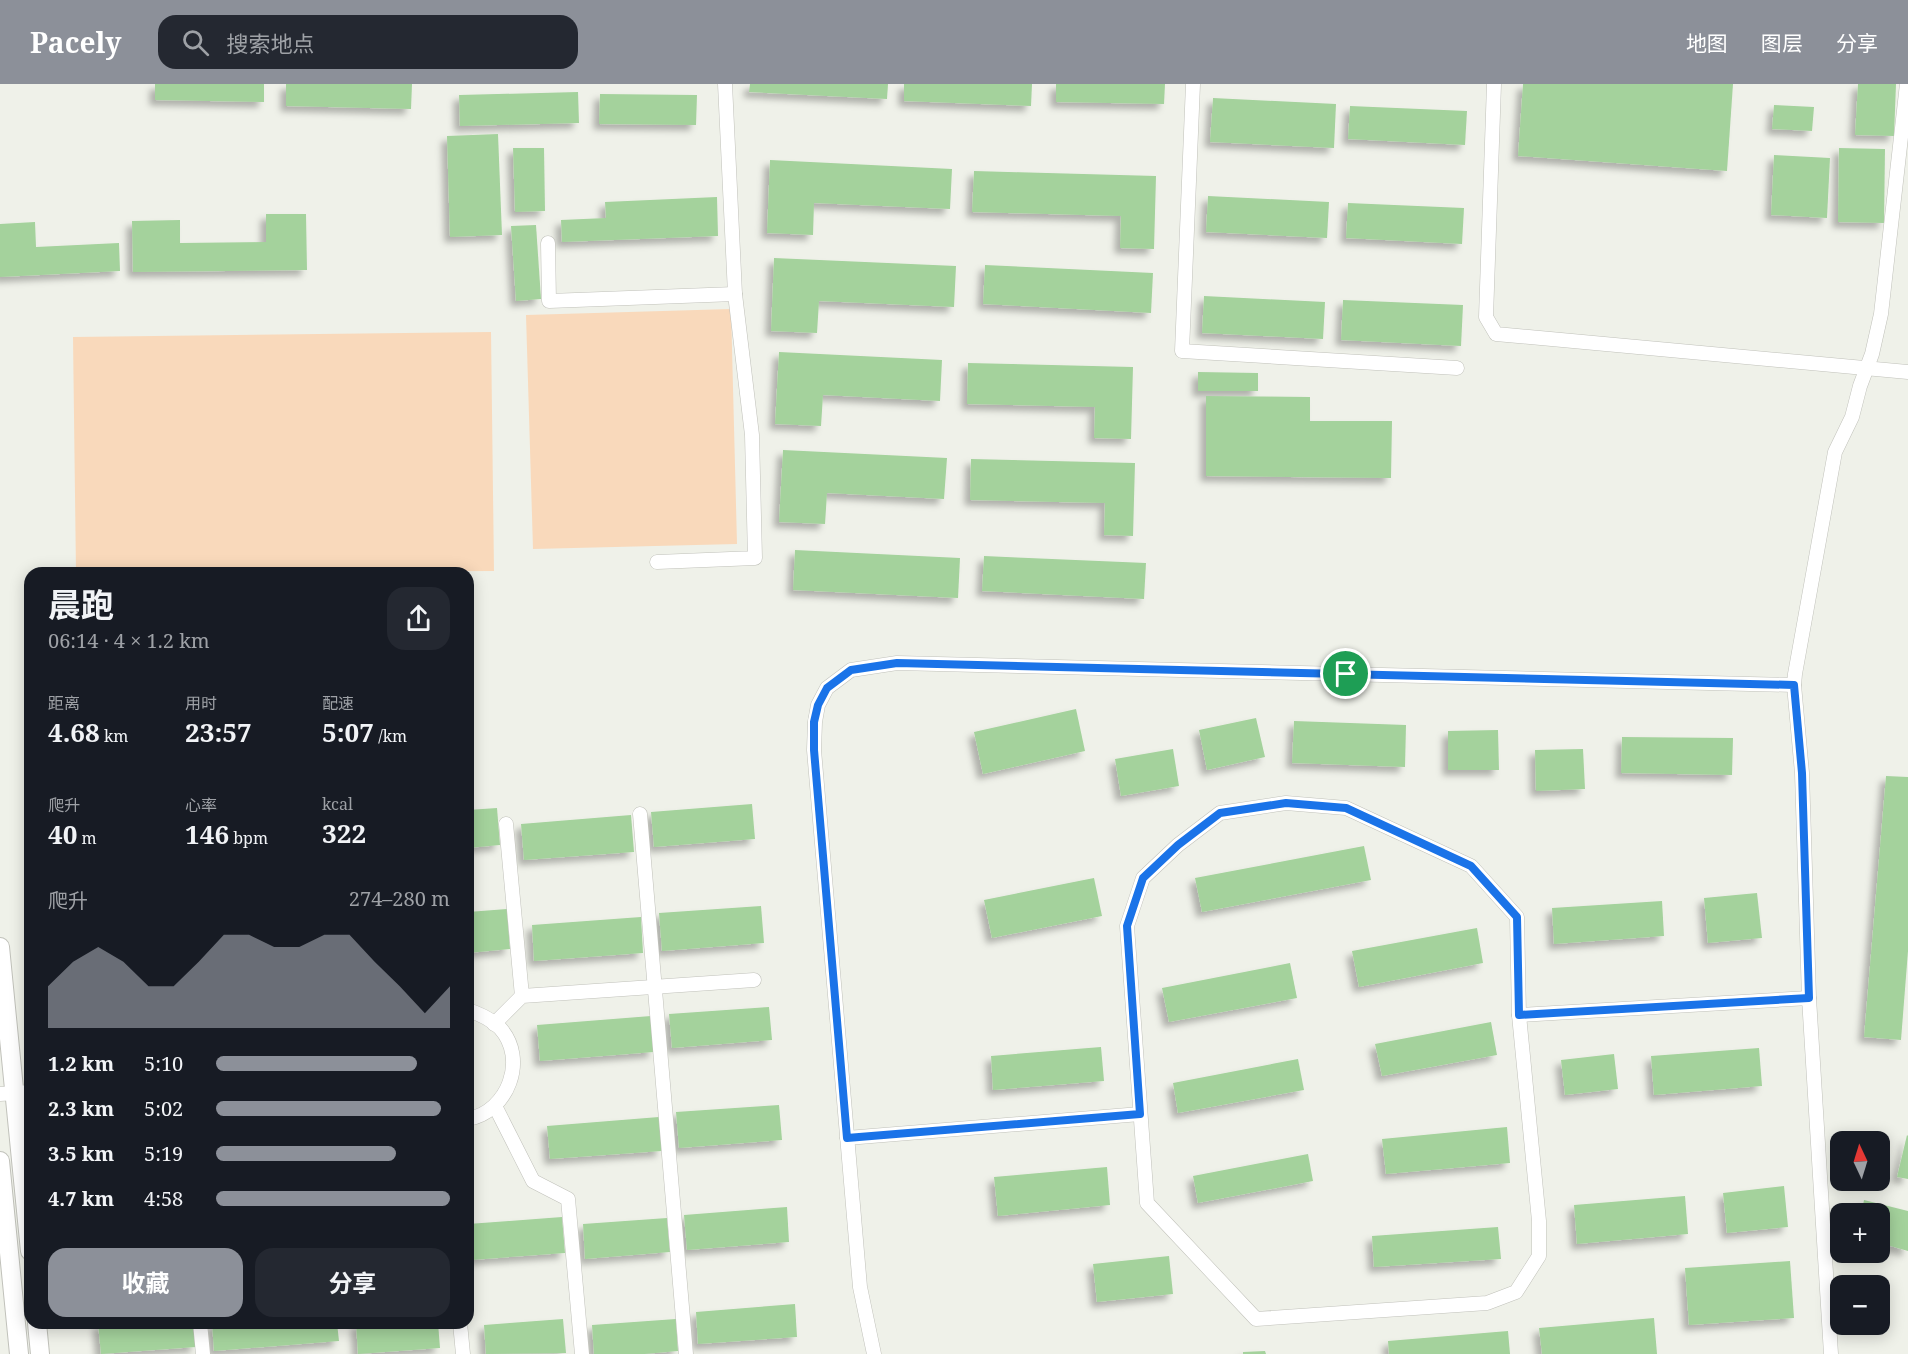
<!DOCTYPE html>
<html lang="zh">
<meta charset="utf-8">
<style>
body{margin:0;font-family:"Noto Serif","Noto Sans SC",serif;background:#242831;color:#f1f3f6;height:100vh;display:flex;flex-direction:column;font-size:22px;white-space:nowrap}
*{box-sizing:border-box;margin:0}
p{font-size:20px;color:#9ea1a6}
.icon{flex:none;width:33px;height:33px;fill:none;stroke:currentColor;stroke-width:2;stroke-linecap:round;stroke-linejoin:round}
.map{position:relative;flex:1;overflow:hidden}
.sheet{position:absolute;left:24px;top:483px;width:450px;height:762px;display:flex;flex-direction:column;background:#171b24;border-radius:18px;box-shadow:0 3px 15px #0003}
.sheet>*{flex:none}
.needle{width:39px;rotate:356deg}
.fabs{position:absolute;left:1830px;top:1047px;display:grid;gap:12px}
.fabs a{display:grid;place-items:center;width:60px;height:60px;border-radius:12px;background:#171b24;box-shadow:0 3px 15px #0003;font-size:30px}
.pin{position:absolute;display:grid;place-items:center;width:51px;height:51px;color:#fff;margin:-26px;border:3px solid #fff;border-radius:50%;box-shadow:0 2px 6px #0007}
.round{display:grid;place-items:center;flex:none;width:63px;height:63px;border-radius:18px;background:#242831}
.summary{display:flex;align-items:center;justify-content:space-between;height:102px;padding:0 24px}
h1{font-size:33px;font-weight:700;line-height:45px}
.metrics{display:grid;grid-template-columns:repeat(3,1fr);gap:9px;height:102px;padding:6px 24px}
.metrics div{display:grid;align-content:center}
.metrics b{font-size:26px;font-weight:700}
.metrics small{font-size:16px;font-weight:400}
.metrics p{font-size:16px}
.chart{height:168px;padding:12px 24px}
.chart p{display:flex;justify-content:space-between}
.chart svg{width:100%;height:108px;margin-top:6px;fill:#8c9099;opacity:.7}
.action{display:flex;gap:12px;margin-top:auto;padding:12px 24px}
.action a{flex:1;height:69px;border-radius:18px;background:#8c9099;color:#fff;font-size:24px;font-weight:700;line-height:69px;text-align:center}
.action a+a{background:#242831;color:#f1f3f6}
ul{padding:0 24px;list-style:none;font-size:20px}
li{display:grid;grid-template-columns:96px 72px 1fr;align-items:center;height:45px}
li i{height:15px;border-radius:8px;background:#8c9099}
header{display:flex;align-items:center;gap:36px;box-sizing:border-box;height:84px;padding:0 30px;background:#8c9099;color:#fff}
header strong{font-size:28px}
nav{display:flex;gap:33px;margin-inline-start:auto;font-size:21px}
.search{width:420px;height:54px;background:#242831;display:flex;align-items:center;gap:15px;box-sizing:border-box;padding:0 21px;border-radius:18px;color:#9ea1a6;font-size:22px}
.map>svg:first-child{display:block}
.green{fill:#f9d9bb}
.building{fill:#a4d29c;filter:url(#shadow)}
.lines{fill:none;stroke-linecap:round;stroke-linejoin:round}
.minor-casing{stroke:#c0c1ba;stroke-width:15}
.tertiary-casing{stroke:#c0c1ba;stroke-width:20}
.minor{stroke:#fff;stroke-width:14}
.tertiary{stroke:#fff;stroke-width:18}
.route-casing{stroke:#fff;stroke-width:12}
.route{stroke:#1a73e8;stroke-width:8}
</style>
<header>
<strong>Pacely</strong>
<div class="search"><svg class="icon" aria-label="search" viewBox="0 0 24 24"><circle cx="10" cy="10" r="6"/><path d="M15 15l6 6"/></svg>搜索地点</div>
<nav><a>地图</a><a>图层</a><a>分享</a></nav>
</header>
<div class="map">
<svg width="1908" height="1270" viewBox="0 0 1908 1270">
<defs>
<filter id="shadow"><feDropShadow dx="-5.5" dy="5.5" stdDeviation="3" flood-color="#0004"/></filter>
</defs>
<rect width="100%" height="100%" fill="#eff1e9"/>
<g class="green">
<polygon points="731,225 737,460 533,465 526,231"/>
<polygon points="491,248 494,487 76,489 73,253"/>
</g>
<g class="building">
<polygon points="155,0 264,0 264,18 155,16"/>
<polygon points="286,0 412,0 411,25 286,22"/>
<polygon points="750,0 888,0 887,15 749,8"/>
<polygon points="904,0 1032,0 1031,22 904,17"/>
<polygon points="1056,0 1165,0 1164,20 1056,18"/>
<polygon points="1523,0 1733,0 1727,87 1518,72"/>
<polygon points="1858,0 1896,0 1894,52 1855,51"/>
<polygon points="578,8 579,39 460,42 459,11"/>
<polygon points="600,10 697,11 696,41 599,40"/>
<polygon points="1213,14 1336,20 1334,64 1210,58"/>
<polygon points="1774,21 1814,23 1812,47 1772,45"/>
<polygon points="1350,22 1467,27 1465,61 1348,55"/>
<polygon points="498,50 502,151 450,153 447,52"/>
<polygon points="513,64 544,64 545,127 515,128"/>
<polygon points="1839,64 1885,65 1884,139 1838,138"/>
<polygon points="1774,71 1830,74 1827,134 1771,131"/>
<polygon points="770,76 952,85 950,125 814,119 813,151 767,149"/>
<polygon points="974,87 1156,92 1154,165 1120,164 1121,132 972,128"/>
<polygon points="1208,112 1329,118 1327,154 1206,148"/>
<polygon points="717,113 718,152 562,158 561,136 606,134 605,118"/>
<polygon points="1348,119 1464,124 1462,160 1346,154"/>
<polygon points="266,130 306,130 307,186 133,188 132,137 180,136 180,159 266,158"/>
<polygon points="35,138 36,163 119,159 120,187 0,193 0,140"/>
<polygon points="536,141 541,215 516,217 511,142"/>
<polygon points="774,174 956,182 954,223 819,217 817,249 771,247"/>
<polygon points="985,181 1153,189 1151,229 983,220"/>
<polygon points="1204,212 1325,218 1323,255 1202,249"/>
<polygon points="1343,216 1463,221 1461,262 1341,256"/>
<polygon points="779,268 942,276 940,317 823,311 821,342 775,340"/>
<polygon points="968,279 1133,283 1131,355 1094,354 1095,323 967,320"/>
<polygon points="1198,288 1258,289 1258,307 1198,307"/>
<polygon points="1206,312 1310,313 1310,337 1392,337 1391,394 1206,392"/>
<polygon points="783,366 947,374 944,415 827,409 825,440 779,438"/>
<polygon points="971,375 1135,379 1133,452 1104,451 1105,419 970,416"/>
<polygon points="795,466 960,474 958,514 793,506"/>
<polygon points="984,472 1146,479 1144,515 982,507"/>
<polygon points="1076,625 1085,667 983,690 974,648"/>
<polygon points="1256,634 1265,673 1207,686 1199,646"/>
<polygon points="1294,637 1406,641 1405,683 1292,679"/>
<polygon points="1498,646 1499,686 1448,686 1448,647"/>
<polygon points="1622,653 1733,654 1732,691 1621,689"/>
<polygon points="1173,665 1179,702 1121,712 1115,675"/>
<polygon points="1583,665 1585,705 1536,707 1535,666"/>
<polygon points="1886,692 1908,693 1908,867 1901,956 1864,953"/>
<polygon points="752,720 755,755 654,763 651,728"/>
<polygon points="497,724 500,761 468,764 468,726"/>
<polygon points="631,731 634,768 524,776 521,740"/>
<polygon points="1364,762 1371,796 1202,828 1195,794"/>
<polygon points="1094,794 1102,832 992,854 984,816"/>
<polygon points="1757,809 1762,854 1708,859 1704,814"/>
<polygon points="1662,817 1664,852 1554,860 1552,824"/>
<polygon points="761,822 764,859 662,867 659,829"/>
<polygon points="507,825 510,865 468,869 468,828"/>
<polygon points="641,833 643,869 534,877 532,841"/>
<polygon points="1477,844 1483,879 1359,903 1352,867"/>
<polygon points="1290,879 1297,914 1169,938 1162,904"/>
<polygon points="769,923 772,956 672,964 669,930"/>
<polygon points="651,932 654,968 540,977 537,941"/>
<polygon points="1491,938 1497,971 1382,992 1375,960"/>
<polygon points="1101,963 1104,997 993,1006 991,972"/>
<polygon points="1759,964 1762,1002 1654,1011 1651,972"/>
<polygon points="1614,970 1618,1005 1565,1011 1561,976"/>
<polygon points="1298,975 1304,1006 1178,1029 1173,999"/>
<polygon points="779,1021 782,1056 679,1064 676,1028"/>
<polygon points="659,1033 662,1067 550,1075 547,1042"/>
<polygon points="1507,1043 1510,1079 1386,1090 1382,1055"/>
<polygon points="1907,1051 1908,1052 1908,1095 1897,1093"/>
<polygon points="1308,1070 1313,1097 1198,1119 1193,1092"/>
<polygon points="1107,1083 1110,1121 998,1132 994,1093"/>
<polygon points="1784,1102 1788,1143 1727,1149 1723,1109"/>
<polygon points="1685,1112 1688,1150 1577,1160 1574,1121"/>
<polygon points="1864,1116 1908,1127 1908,1167 1880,1159 1880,1130 1861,1130"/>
<polygon points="787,1123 789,1158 687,1166 684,1131"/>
<polygon points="562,1133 565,1169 471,1176 468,1140"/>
<polygon points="667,1134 670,1168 585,1175 583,1140"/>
<polygon points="1498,1143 1501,1175 1374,1183 1372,1152"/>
<polygon points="1169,1172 1173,1210 1097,1218 1093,1180"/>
<polygon points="1790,1177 1794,1234 1689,1241 1685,1184"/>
<polygon points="795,1220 797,1253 698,1260 696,1228"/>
<polygon points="1654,1234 1657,1270 1542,1270 1539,1244"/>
<polygon points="563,1235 566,1269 486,1270 484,1241"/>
<polygon points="676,1235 678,1267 644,1270 594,1270 592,1241"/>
<polygon points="98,1239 195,1239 196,1263 101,1270"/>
<polygon points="212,1239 337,1239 339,1257 214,1267"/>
<polygon points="356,1239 438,1239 440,1264 358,1270"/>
<polygon points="1508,1247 1510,1270 1389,1270 1388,1257"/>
<polygon points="1265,1267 1266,1270 1243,1270 1243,1268"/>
</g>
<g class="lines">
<g class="minor-casing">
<g id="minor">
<polyline points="1193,0 1182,267 1457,284"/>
<polyline points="1494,0 1486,233 1496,250 1908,288"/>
<polyline points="548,159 549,217 735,210"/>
<polyline points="657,478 755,474 752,351 735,210 725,0"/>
<polygon points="1286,719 1346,724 1471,782 1517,833 1519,931 1539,1137 1539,1172 1516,1208 1487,1219 1256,1235 1147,1119 1127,842 1143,794 1178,761 1220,729"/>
<polyline points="640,730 686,1270"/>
<polyline points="506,740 522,912"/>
<polyline points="1809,914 1802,689 1794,601 1795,590 1835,368 1852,333 1860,302 1872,270 1881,230 1907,0"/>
<path d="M468 926C480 930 491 935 500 944 528 975 508 1028 468 1035"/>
<polyline points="1519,931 1809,914 1831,1270"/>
<polyline points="494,940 522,912 754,896"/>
<polyline points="0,1010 30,1008"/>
<polyline points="495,1022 533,1097 568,1115 582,1270"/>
<polyline points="847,1054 1140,1030"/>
<polyline points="200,1239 203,1270"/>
<polyline points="460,1239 463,1270"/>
<polyline points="874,1270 860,1203 814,666 815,638 818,621 827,604 851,586 897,579 1794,601"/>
</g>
</g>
<g class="tertiary-casing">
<g id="tertiary">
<polyline points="0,863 30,1167"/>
<polyline points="0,1077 19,1270"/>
<polyline points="37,1239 40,1270"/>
</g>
</g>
<use href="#minor" class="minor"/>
<use href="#tertiary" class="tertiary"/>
</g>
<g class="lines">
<g class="route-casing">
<polygon id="route" points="897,579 1794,601 1802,689 1809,914 1519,931 1517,833 1471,782 1346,724 1286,719 1220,729 1178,761 1143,794 1127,842 1140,1030 847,1054 814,666 814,638 818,621 827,604 851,586"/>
</g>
<use href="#route" class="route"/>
</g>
</svg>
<div class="fabs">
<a><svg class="needle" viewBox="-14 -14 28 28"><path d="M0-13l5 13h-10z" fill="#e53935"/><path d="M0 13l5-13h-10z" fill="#9ea1a6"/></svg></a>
<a>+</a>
<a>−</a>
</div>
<div class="pin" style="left:1346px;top:590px;background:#1e9e55"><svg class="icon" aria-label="arrive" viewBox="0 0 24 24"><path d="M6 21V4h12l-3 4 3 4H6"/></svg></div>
<section class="sheet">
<div class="summary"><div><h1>晨跑</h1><p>06:14 · 4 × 1.2 km</p></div><a class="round"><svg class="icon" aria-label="share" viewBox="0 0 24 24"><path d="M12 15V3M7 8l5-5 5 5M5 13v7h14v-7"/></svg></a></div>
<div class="metrics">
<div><p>距离</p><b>4.68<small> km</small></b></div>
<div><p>用时</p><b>23:57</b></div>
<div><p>配速</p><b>5:07<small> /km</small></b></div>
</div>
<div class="metrics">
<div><p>爬升</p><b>40<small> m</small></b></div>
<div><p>心率</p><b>146<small> bpm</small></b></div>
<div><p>kcal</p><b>322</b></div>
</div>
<div class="chart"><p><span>爬升</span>274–280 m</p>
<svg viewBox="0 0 160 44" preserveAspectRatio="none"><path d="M0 44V27L10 17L20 11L30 17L40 27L50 27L60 17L70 6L80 6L90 11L100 11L110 6L120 6L130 17L140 27L150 38L160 27V44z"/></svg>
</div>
<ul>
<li><b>1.2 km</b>5:10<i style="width:86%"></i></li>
<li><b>2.3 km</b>5:02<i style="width:96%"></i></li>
<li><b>3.5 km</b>5:19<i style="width:77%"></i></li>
<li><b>4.7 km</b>4:58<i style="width:100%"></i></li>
</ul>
<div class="action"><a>收藏</a><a>分享</a></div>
</section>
</div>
